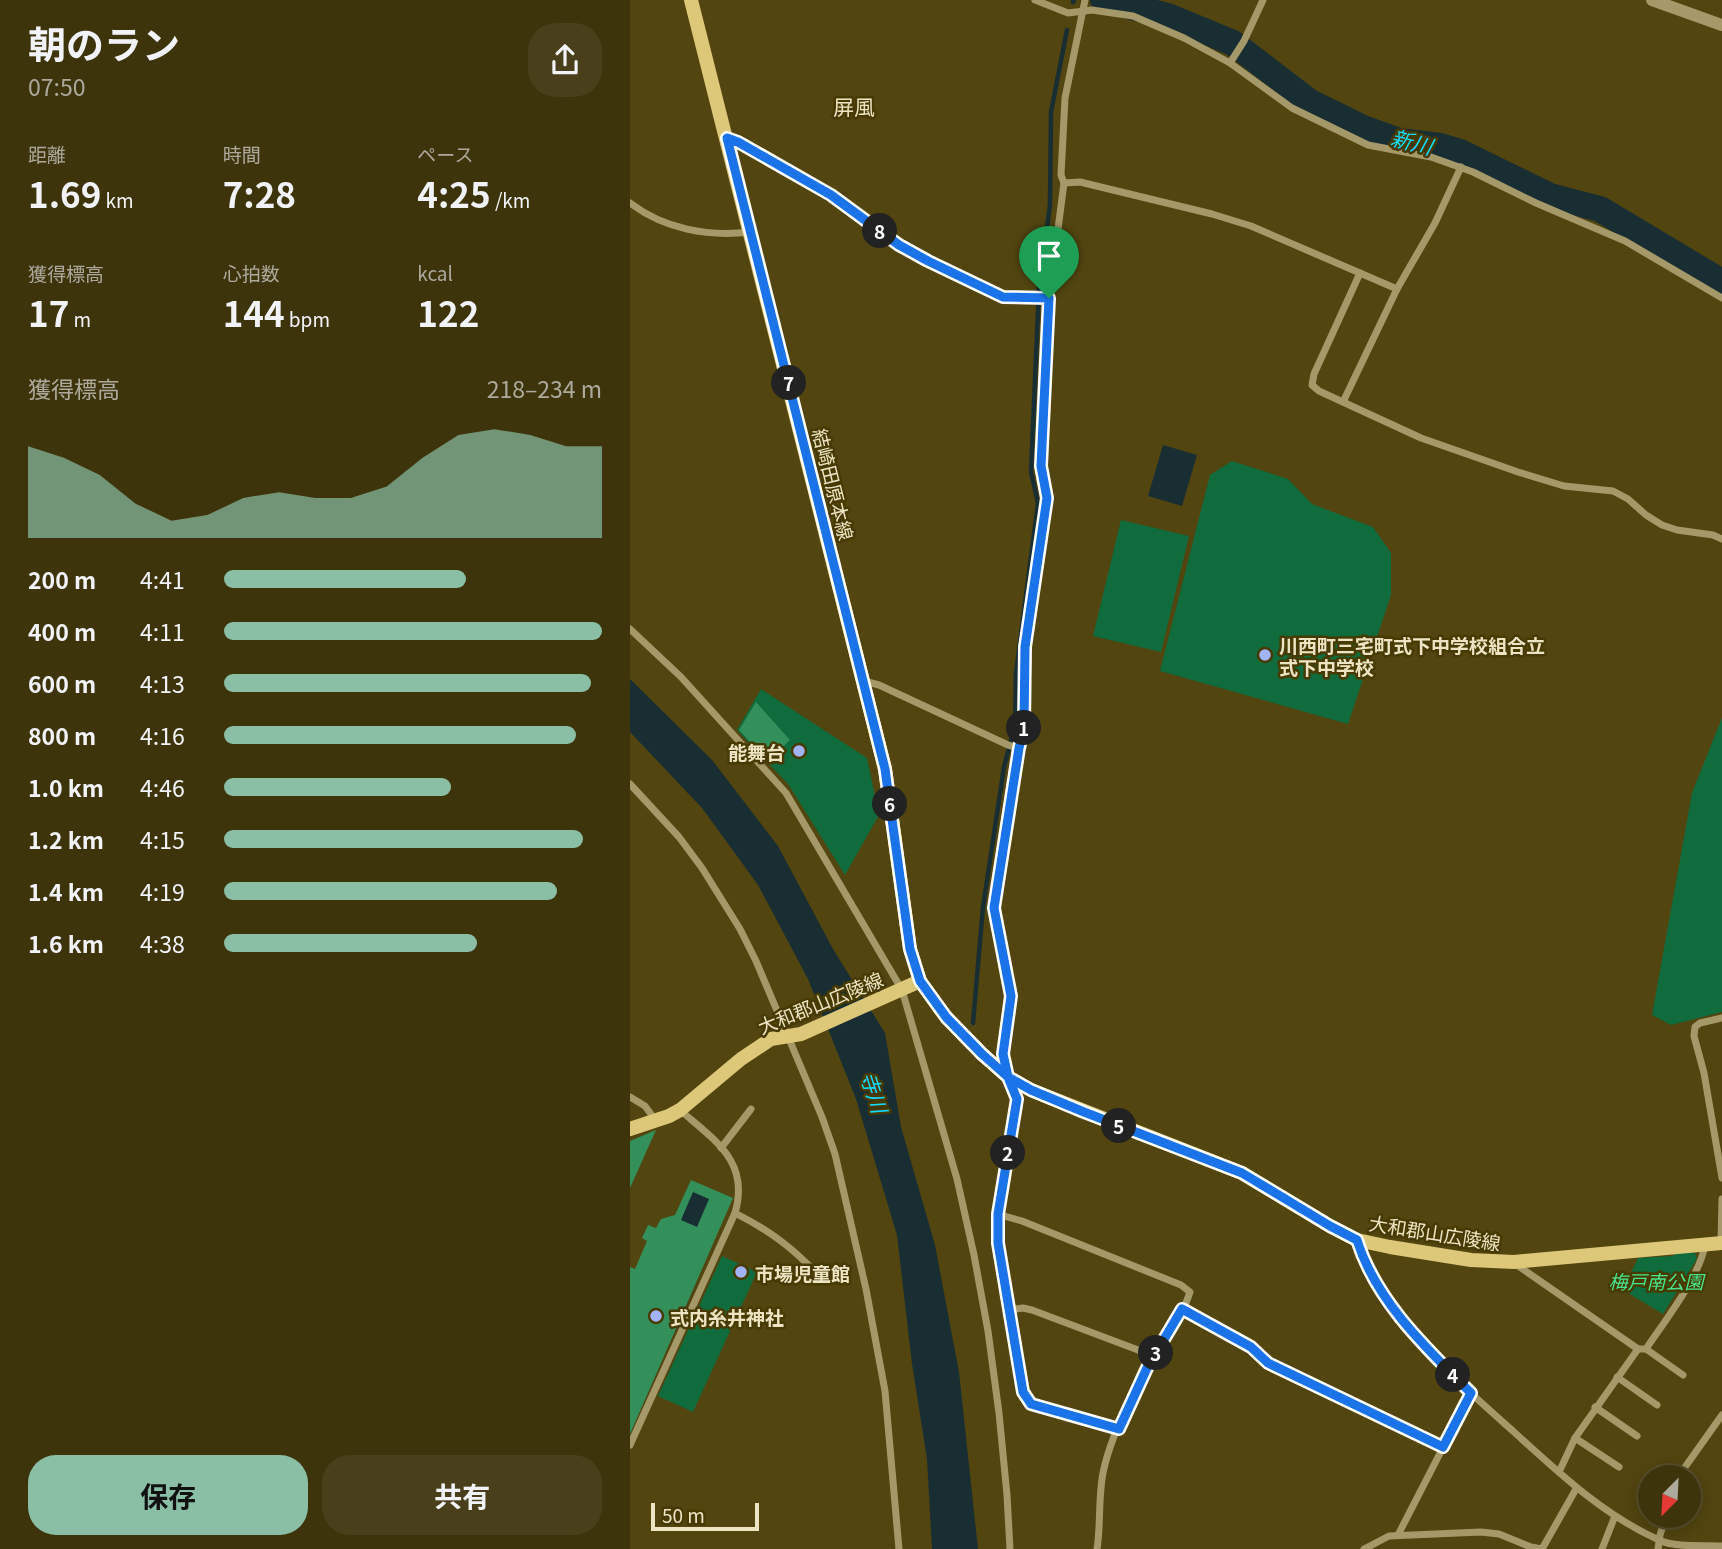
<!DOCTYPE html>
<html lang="ja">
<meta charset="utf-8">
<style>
body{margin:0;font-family:Georgia,"Noto Sans JP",serif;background:#493f1a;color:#f1f3f6;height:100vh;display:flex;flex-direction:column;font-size:26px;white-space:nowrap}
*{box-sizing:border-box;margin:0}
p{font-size:23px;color:#adaa9d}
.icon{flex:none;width:38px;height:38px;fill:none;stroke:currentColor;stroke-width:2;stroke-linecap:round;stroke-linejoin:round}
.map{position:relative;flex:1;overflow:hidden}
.details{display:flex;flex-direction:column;background:#3e340c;width:630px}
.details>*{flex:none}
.needle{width:46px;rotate:204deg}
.tools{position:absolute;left:1008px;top:1465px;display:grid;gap:14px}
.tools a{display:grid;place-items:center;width:63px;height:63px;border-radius:50%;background:#3e340c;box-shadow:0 4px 18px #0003,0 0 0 2px #574f2d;font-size:35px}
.scale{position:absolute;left:21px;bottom:18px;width:108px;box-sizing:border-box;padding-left:7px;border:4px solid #ece4c3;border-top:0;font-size:19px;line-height:24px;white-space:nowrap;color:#ece4c3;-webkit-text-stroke:5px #473a02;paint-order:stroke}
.pin{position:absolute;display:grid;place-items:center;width:60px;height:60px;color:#fff;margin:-72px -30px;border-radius:50% 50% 50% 0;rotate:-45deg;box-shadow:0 0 7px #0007}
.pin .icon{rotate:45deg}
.km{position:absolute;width:35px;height:35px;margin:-18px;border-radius:50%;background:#222;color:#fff;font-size:19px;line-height:35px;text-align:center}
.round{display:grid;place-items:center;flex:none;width:74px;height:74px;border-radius:28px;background:#493f1a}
.summary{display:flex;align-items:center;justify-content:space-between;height:119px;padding:0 28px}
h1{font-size:38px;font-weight:700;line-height:52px}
.figures{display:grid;grid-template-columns:repeat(3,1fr);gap:10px;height:119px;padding:7px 28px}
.figures div{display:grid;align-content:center}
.figures b{font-size:35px;font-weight:700}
.figures small{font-size:19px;font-weight:400}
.figures p{font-size:19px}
.chart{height:196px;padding:14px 28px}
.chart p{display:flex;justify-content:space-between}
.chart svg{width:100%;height:126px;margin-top:7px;fill:#8abfa5;opacity:.7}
.button{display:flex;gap:14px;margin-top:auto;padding:14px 28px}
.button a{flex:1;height:80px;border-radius:28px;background:#8abfa5;color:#111;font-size:28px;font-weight:700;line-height:80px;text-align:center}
.button a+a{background:#493f1a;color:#f1f3f6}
ul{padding:0 28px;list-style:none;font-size:23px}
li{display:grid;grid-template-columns:112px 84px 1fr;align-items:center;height:52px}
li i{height:18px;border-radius:9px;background:#8abfa5}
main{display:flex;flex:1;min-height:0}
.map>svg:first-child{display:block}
.green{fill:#106b3d}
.forest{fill:#33905b}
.water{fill:#182e33}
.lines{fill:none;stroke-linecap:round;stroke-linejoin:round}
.stream{stroke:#182e33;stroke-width:4.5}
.river{stroke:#182e33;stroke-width:26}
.minor{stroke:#a69969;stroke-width:7}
.tertiary{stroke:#a69969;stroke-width:12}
.secondary{stroke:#ddc779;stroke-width:14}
.route-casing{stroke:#fff;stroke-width:14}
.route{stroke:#1a73e8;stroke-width:9}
.poi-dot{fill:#a3b2fd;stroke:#473a02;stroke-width:2.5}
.labels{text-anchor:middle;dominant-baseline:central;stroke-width:5;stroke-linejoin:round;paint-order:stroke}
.street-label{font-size:19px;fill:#ece4c3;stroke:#473a02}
.poi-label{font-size:19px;font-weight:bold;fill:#ece4c3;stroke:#473a02;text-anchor:start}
.park-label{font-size:19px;font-style:italic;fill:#48e58f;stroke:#473a02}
.neighbourhood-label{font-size:21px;fill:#ece4c3;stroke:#473a02}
.water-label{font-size:21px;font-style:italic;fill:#14dcff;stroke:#473a02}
</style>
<main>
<section class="details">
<div class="summary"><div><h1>朝のラン</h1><p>07:50</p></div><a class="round"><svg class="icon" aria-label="share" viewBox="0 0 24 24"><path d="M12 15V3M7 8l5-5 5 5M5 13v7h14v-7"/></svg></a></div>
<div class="figures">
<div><p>距離</p><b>1.69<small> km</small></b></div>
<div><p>時間</p><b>7:28</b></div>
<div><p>ペース</p><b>4:25<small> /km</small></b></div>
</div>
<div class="figures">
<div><p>獲得標高</p><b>17<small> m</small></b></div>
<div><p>心拍数</p><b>144<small> bpm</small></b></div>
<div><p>kcal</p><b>122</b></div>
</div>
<div class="chart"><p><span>獲得標高</span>218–234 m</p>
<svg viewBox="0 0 160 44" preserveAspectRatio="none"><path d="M0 44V12L10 16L20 22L30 32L40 38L50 36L60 30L70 28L80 30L90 30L100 26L110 16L120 8L130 6L140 8L150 12L160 12V44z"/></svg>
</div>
<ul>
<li><b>200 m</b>4:41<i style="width:64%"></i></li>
<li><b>400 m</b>4:11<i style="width:100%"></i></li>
<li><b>600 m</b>4:13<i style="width:97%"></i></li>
<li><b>800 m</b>4:16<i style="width:93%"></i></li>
<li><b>1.0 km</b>4:46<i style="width:60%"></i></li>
<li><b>1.2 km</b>4:15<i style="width:95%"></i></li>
<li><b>1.4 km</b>4:19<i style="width:88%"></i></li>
<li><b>1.6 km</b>4:38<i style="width:67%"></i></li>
</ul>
<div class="button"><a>保存</a><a>共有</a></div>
</section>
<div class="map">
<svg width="1092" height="1549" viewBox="0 0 1092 1549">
<rect width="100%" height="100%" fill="#524510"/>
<g class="green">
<polygon points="602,461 658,479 682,504 743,527 761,553 761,595 718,724 530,671 580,475"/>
<polygon points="491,520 559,536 531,652 463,636"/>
<polygon points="131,689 237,758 249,815 215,875 158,784 107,730"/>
<polygon points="1092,718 1092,1012 1041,1025 1022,1015 1062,793"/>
<polygon points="1045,1253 1065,1253 1067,1259 1033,1314 993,1290 1008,1258 1043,1256"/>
<polygon points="92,1256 127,1272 63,1412 28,1396"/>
</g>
<g class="forest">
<polygon points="126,702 160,740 138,761 109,730"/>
<polygon points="26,1130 0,1188 0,1141"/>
<polygon points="61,1180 103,1198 0,1434 0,1267 5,1269 17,1241 12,1238 18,1225 26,1228 31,1219 45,1215"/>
</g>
<g class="water">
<polygon points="533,445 567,455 552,506 518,496"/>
<polygon points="0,679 82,760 148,846 203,949 255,1033 271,1127 305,1245 329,1372 348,1549 302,1549 297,1459 282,1364 267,1235 226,1099 178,979 128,885 72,808 0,732"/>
<polygon points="63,1192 79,1199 67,1227 51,1220"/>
</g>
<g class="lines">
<g class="stream">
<polyline points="443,2 444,0"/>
<polyline points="343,1023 353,907 374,767 385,725 386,673 408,503 401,472 409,287 420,205 421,112 437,30"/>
</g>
<polyline class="river" points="473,0 538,16 603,43 680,102 733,128 769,141 810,146 830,152 920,196 970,209 1092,282"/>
<g class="minor">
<polyline points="405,0 438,13 462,10 503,16 554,38 600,63 662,108 738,145 801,157 843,172 906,203 995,241 1092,298"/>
<polyline points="455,0 435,98 431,175 434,183 419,298 411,466 417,498 395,647 394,728 389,748 364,908 381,996 373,1054 378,1077 387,1099 367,1214 368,1243 393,1392 401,1404 489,1429"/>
<polyline points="600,63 614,41 633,0"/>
<polyline points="97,138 108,142 201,195 269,245 297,262 373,297 419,298"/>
<polyline points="434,183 450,182 582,214 621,226 767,289"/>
<path d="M0 203C34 229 78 237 120 232"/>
<polyline points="730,273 684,374 682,385 689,391 791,438 888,472 934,486 983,491 998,499 1016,515 1032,525 1047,530 1083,535 1092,539"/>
<polyline points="713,402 767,289 805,223 831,167"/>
<polyline points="0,629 51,677 156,793 272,990 327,1179 344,1255 358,1331 369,1413 377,1495 380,1549"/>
<polyline points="234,681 249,685 378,745 389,748"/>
<polyline points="0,784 49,837 72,868 110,929 126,961 192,1117 205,1154 236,1289 255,1391 269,1549"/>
<polyline points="1092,1018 1070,1023 1065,1027 1064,1036 1074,1073 1092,1178"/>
<polyline points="0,1097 15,1106 26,1121"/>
<polyline points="91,1148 121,1109"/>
<path d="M105 1213C138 1230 161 1246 186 1273"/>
<path d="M367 1214 392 1221 551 1285 560 1292 556 1303C527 1351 484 1418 473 1473 468 1498 471 1524 467 1549"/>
<path d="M727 1240C750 1315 827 1381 884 1432 929 1473 973 1515 1029 1540 1046 1548 1073 1545 1092 1546"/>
<polyline points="1091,1243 1092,1199"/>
<polyline points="884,1263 1008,1349 1016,1349 1053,1375"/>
<polyline points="552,1309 621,1347 638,1363 813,1447"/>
<polyline points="378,1310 393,1308 402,1310 524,1356"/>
<path d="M1016 1349C1034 1322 1070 1276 1075 1245"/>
<polyline points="987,1377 1027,1405"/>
<polyline points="965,1407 1007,1436"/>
<polyline points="945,1438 989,1467"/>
<path d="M0 1445 105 1213C120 1161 85 1141 50 1110"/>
<polyline points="929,1472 945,1438 1008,1349"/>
<polyline points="1048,1477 1092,1415"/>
<polyline points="768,1535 841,1393"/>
<polyline points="734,1549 759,1536 851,1532 869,1534 901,1547 912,1549"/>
<polyline points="912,1549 946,1489"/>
<polyline points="972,1549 985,1516"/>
<polyline points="1028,1549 1030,1535 1036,1516"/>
</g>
<polyline class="tertiary" points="1022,0 1092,25"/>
<g class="secondary">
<polyline points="61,0 255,769 280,949 290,981 316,1017 352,1054 378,1077 401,1090 612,1173 700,1226 727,1240 760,1247 841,1260 884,1262 1092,1243"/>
<polyline points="0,1129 39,1116 50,1110 111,1059 141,1039 171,1034 290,981"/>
</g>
</g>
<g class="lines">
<g class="route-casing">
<path id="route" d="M419 298 411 466 417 498 395 647 394 728 389 748 364 908 381 996 373 1054 378 1077 387 1099 368 1214V1243L393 1392 401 1404 489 1429 517 1368 552 1309 621 1347 638 1363 813 1447 841 1393C796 1348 746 1301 727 1240L700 1226 612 1173 454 1112 401 1090 378 1077 352 1054 316 1017 290 981 280 949 255 769 97 138 108 142 201 195 269 245 298 261 373 297 419 298"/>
</g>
<use href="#route" class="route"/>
</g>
<g class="poi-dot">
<circle cx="635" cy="655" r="7"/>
<circle cx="169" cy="751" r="7"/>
<circle cx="111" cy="1272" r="7"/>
<circle cx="26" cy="1316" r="7"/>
</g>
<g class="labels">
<g class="street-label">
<text transform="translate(204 484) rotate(76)">結崎田原本線</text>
<text transform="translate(190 1002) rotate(-22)">大和郡山広陵線</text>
<text transform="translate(805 1232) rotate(9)">大和郡山広陵線</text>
</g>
<g class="poi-label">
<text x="649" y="644">川西町三宅町式下中学校組合立<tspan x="649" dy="22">式下中学校</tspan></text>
<text x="155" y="751" text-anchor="end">能舞台</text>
<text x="125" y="1272">市場児童館</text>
<text x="40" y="1316">式内糸井神社</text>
</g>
<g class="park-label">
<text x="1026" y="1280">梅戸南公園</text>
</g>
<g class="neighbourhood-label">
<text x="224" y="106">屏風</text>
</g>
<g class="water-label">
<text transform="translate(782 141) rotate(14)">新川</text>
<text transform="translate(245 1092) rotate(72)">寺川</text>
</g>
</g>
</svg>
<div class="tools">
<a><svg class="needle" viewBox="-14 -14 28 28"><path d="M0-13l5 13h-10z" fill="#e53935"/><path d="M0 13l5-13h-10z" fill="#adaa9d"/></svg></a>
</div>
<div class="scale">50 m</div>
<div class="pin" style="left:419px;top:298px;background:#1e9e55"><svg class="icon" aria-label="arrive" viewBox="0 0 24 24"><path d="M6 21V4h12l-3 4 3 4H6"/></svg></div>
<b class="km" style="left:394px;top:728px">1</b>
<b class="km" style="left:378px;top:1153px">2</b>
<b class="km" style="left:526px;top:1353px">3</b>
<b class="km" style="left:823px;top:1375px">4</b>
<b class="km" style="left:489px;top:1126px">5</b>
<b class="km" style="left:260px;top:804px">6</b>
<b class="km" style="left:159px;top:383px">7</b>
<b class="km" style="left:250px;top:231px">8</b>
</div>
</main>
